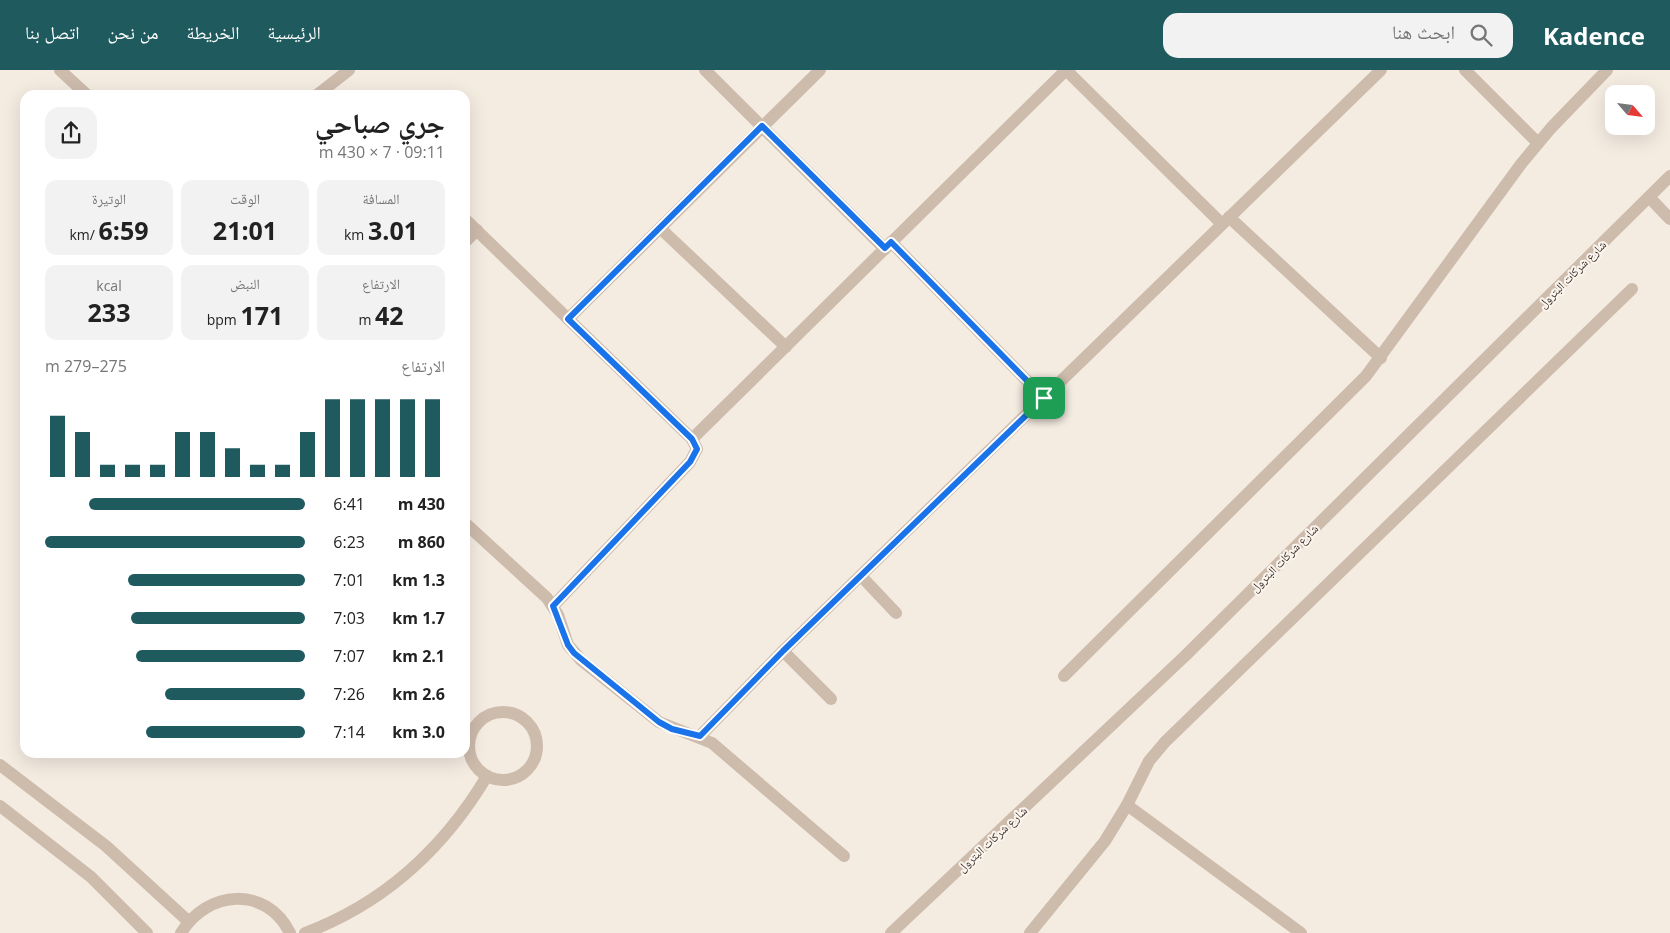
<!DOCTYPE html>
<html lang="ar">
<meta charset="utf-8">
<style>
body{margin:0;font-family:"Open Sans","Noto Naskh Arabic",sans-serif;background:#f2f2f2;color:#222;direction:rtl;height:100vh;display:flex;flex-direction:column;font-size:19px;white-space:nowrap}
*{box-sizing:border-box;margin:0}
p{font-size:16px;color:#767676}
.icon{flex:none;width:28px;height:28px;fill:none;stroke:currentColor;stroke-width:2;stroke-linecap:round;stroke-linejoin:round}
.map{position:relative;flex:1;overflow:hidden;direction:ltr}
.drawer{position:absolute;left:20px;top:20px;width:450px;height:668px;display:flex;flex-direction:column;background:#fff;border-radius:15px;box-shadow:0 5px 20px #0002;direction:rtl}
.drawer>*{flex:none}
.needle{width:32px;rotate:118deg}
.controls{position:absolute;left:1605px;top:15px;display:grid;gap:10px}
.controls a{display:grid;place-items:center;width:50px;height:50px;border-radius:10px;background:#fff;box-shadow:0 5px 20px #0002;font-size:25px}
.pin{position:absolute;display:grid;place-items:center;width:42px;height:42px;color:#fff;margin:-21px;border-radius:10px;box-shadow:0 2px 8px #0006}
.round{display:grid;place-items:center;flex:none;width:52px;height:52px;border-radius:15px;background:#f2f2f2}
.headline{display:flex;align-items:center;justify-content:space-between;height:85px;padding:0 25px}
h1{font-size:28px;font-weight:700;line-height:38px}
.metrics{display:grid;grid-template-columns:repeat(3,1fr);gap:8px;height:85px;padding:5px 25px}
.metrics div{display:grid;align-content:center;border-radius:12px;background:#f2f2f2;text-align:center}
.metrics b{font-size:25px;font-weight:700}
.metrics small{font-size:14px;font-weight:400}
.metrics p{font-size:14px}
.chart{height:140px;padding:10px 25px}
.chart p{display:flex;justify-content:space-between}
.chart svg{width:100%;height:90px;margin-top:5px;stroke:#1f5a5e;stroke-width:6}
ul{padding:0 25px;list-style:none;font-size:16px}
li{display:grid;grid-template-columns:80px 60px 1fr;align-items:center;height:38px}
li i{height:12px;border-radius:6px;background:#1f5a5e}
header{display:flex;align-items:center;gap:30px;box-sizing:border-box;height:70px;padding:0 25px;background:#1f5a5e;color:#fff}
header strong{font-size:24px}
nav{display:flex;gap:28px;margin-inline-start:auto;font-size:18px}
.search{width:350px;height:45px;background:#f2f2f2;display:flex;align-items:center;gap:12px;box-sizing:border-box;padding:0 18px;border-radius:15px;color:#767676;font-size:19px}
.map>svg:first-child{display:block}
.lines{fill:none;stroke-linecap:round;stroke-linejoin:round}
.service{stroke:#cdbbac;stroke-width:12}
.tertiary{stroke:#cdbbac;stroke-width:12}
.route-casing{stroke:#fff;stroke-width:10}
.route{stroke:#1a73e8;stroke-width:6}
.labels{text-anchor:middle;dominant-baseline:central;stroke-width:4;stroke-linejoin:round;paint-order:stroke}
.street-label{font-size:12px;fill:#3b302b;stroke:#fbf5ee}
</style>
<header>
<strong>Kadence</strong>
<div class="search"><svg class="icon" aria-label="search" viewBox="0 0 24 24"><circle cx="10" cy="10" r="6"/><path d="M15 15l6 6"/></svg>ابحث هنا</div>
<nav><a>الرئيسية</a><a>الخريطة</a><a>من نحن</a><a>اتصل بنا</a></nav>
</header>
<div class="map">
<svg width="1670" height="863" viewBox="0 0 1670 863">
<rect width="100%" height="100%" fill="#f4ebe1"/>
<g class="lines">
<g class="service">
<polyline points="60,0 87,25"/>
<polyline points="705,0 885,179"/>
<polyline points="1066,0 1222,154"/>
<polyline points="1465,0 1538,73"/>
<polyline points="317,25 349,0"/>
<polyline points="1649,127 1670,149"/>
<polyline points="1229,147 1381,288"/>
<polyline points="465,149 692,369 697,379 690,392 553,536"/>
<polyline points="660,158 786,277"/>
<polyline points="465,172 477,160"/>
<polyline points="891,172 1044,328"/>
<polyline points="568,249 820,0"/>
<polyline points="692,369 1066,0"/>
<polyline points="465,453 547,528 558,545 568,575 581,590 659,652 712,673 844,786"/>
<polyline points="861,506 896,543"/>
<polyline points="783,581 831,629"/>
<polyline points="1064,606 1366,306 1521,94 1551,58 1607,0"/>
<circle cx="503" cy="676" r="34"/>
<polyline points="700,666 783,581 1381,0"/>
<polyline points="0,695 106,776 188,851"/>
<polyline points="1127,735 1301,863"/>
<polyline points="0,736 91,807 147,863"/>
<path d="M181 863C207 820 266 815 290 863"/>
<path d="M305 863C385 833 444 778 487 706"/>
<polyline points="1030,863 1105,771 1127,735 1149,691 1165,672 1632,219"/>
</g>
<polyline class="tertiary" points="891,863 1185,586 1670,106"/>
</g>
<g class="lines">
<g class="route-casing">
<polygon id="route" points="762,56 885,178 891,172 1044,328 783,581 700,666 672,659 659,652 574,583 568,575 553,536 690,392 697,379 692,369 568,249"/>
</g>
<use href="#route" class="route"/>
</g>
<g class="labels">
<g class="street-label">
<text transform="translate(1572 204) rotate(-45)">شارع شركات البترول</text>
<text transform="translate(1284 488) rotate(-45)">شارع شركات البترول</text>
<text transform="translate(992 769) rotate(-43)">شارع شركات البترول</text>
</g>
</g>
</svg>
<div class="controls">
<a><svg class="needle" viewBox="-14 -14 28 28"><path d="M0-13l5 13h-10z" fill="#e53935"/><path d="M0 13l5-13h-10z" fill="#767676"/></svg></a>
</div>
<div class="pin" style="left:1044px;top:328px;background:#1e9e55"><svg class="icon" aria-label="arrive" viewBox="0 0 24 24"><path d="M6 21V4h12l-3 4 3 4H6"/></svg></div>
<section class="drawer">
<div class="headline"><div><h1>جري صباحي</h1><p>09:11 · 7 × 430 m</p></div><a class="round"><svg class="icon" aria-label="share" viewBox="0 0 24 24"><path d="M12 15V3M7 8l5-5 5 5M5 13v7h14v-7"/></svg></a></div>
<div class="metrics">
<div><p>المسافة</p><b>3.01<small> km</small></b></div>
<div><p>الوقت</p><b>21:01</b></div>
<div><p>الوتيرة</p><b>6:59<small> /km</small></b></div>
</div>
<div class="metrics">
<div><p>الارتفاع</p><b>42<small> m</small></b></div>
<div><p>النبض</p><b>171<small> bpm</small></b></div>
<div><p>kcal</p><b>233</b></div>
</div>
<div class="chart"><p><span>الارتفاع</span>275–279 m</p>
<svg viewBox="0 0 160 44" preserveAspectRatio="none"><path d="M5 44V14M15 44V22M25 44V38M35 44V38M45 44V38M55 44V22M65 44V22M75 44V30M85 44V38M95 44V38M105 44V22M115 44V6M125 44V6M135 44V6M145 44V6M155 44V6"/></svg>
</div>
<ul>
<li><b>430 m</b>6:41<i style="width:83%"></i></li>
<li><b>860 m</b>6:23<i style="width:100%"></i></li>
<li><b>1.3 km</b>7:01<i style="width:68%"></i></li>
<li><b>1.7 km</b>7:03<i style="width:67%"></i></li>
<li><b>2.1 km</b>7:07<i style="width:65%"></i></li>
<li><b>2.6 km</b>7:26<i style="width:54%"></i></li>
<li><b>3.0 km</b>7:14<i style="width:61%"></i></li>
</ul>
</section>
</div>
